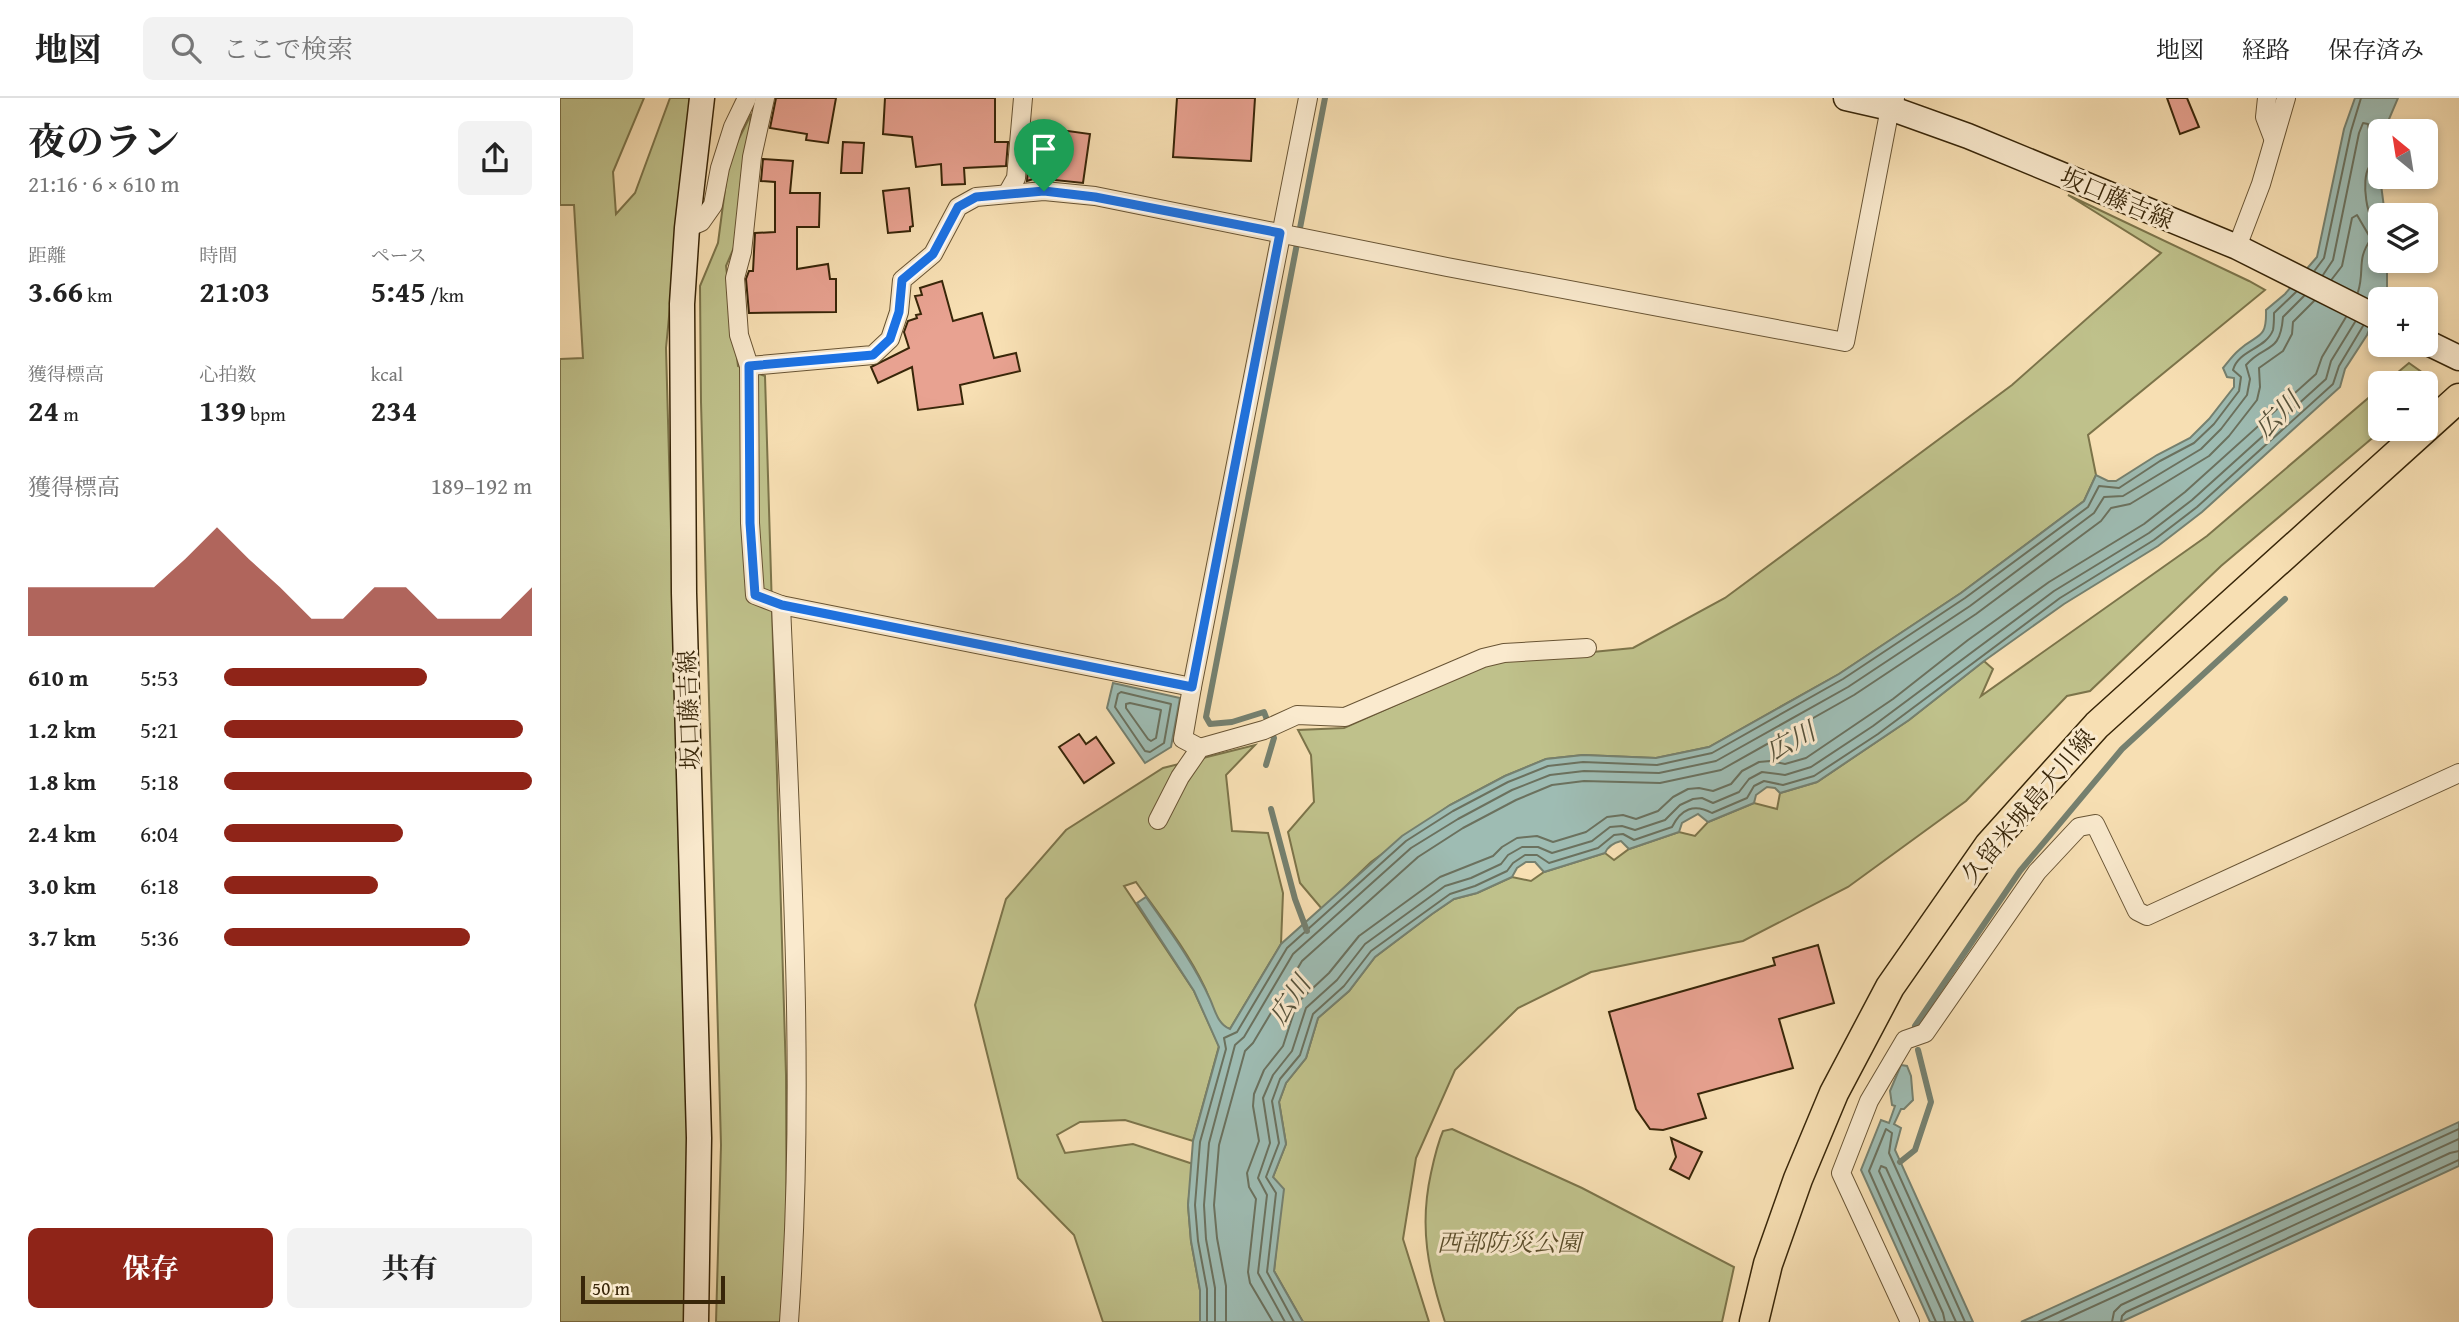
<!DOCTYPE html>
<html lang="ja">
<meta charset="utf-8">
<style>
body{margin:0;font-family:"Gentium Book Plus","Noto Serif JP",serif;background:#f2f2f2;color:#222;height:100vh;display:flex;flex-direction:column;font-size:26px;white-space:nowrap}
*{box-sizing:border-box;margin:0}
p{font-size:23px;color:#767676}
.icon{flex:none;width:38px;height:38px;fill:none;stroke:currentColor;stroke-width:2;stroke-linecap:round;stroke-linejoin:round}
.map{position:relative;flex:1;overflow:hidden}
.drawer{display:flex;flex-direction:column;background:#fff;width:560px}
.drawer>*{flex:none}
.needle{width:46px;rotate:330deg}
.fabs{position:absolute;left:1808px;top:21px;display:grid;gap:14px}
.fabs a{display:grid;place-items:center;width:70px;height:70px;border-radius:10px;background:#fff;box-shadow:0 4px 10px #0003;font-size:35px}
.scale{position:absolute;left:21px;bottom:18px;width:144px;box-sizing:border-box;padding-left:7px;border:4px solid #382609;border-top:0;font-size:19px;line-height:24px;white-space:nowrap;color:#382609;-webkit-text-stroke:5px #faeace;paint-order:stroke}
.pin{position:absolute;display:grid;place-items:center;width:60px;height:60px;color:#fff;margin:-72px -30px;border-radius:50% 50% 50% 0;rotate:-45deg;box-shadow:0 0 7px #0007}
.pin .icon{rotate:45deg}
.round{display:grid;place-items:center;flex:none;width:74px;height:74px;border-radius:10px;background:#f2f2f2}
.head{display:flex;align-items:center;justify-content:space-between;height:119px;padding:0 28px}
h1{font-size:38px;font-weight:700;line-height:52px}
.stats{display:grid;grid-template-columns:repeat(3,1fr);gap:10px;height:119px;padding:7px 28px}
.stats div{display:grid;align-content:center}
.stats b{font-size:30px;font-weight:700}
.stats small{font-size:19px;font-weight:400}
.stats p{font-size:19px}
.chart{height:196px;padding:14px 28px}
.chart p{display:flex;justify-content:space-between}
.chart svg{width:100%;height:126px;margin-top:7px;fill:#8f2418;opacity:.7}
.action{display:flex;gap:14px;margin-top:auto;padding:14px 28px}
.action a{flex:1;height:80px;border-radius:10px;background:#8f2418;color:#fff;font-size:28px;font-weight:700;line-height:80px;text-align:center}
.action a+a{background:#f2f2f2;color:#222}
ul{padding:0 28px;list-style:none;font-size:23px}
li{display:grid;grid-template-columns:112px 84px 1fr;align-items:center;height:52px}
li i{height:18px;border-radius:9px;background:#8f2418}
header{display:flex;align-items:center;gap:42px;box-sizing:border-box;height:98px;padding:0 35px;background:#fff;border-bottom:2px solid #e0e0e0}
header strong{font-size:33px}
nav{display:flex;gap:38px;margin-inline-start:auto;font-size:24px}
.search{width:490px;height:63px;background:#f2f2f2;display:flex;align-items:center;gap:18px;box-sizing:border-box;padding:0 24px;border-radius:10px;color:#767676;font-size:26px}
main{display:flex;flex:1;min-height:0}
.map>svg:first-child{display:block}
.green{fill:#bfc18b;stroke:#7c744a;stroke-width:2}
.water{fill:#9ebcb3;stroke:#75806f;stroke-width:2}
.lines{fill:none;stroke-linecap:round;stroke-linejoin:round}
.shore{stroke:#6b715e;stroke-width:2}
.stream{stroke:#75806f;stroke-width:6}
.building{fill:#e8a291;stroke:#382609;stroke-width:2}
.minor-casing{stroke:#685434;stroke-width:20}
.secondary-casing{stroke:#382609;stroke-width:27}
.primary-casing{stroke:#382609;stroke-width:31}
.minor{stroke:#faeace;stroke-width:18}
.secondary{stroke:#faeace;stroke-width:24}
.primary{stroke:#f7dfb3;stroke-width:28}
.route-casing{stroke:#fff;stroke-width:14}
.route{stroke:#1a73e8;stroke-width:9}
.labels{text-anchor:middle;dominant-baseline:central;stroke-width:6;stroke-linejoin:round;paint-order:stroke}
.street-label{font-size:24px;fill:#382609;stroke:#faeace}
.park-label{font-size:24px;font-style:italic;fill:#5a4d2a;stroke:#faeace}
.water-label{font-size:26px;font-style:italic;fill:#57533c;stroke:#faeace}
</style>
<header>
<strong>地図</strong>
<div class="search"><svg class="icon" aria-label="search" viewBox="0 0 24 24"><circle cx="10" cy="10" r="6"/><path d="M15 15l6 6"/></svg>ここで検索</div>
<nav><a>地図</a><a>経路</a><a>保存済み</a></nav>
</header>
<main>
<section class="drawer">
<div class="head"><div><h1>夜のラン</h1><p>21:16 · 6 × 610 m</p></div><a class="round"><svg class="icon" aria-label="share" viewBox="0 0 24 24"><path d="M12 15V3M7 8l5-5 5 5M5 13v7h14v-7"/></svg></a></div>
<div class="stats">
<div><p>距離</p><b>3.66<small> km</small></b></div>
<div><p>時間</p><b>21:03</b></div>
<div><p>ペース</p><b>5:45<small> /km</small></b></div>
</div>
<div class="stats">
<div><p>獲得標高</p><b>24<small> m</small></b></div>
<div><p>心拍数</p><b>139<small> bpm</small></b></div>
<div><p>kcal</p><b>234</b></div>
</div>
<div class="chart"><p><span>獲得標高</span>189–192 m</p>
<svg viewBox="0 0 160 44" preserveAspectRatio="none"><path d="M0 44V27L10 27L20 27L30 27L40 27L50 17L60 6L70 17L80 27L90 38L100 38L110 27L120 27L130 38L140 38L150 38L160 27V44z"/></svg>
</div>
<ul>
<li><b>610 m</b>5:53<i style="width:66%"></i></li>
<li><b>1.2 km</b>5:21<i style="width:97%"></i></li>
<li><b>1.8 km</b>5:18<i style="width:100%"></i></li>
<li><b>2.4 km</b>6:04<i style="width:58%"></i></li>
<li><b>3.0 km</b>6:18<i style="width:50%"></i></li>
<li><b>3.7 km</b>5:36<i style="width:80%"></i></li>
</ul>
<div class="action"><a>保存</a><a>共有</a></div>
</section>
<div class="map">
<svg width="1899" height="1224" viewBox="0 0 1899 1224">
<rect width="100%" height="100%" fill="#f7dfb3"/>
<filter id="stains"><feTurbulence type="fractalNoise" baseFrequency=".00286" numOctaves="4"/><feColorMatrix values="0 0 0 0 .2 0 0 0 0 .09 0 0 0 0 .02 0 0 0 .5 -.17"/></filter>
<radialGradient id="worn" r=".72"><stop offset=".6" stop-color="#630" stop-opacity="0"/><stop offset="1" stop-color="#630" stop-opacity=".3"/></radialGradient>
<g class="green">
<polygon points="0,0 84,0 53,74 56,116 75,95 110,0 130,0 106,250 129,1084 126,1224 0,1224 0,261 23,260 14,107 0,107"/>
<polygon points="191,16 182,131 166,168 178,268 205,278 226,977 227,1224 156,1224 161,1047 141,304 140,188 158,145 169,61"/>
<polygon points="1508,97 1689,183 1705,192 1528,337 1536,377 1524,403 1401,495 1279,576 1149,649 1096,660 1023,657 986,661 945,678 890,707 811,764 762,811 740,785 728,734 754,704 751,657 738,632 784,630 932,564 1073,550 1165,500 1452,287 1601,155"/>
<polygon points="1849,265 1863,275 1861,285 1825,285"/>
<polygon points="1820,290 1820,331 1823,331 1661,468 1530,593 1507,598 1406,703 1288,789 1183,843 1031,874 958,910 895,972 856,1060 843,1141 869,1224 743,1224 714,1173 717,1143 713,1079 726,1046 719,1004 726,985 746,960 758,920 789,893 815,859 872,816 894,801 917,795 952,779 971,783 984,774 1045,755 1054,762 1069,751 1119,734 1135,738 1148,724 1194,705 1217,711 1220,695 1257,684 1349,622 1424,563 1433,571 1421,598 1647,438"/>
<path d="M695 647 666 677 672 733 708 735 723 795 721 846 670 931C656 927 651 903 645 890 627 852 600 818 576 784L564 788 634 893 659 948 633 1043 565 1022 520 1024 497 1037 505 1055 573 1046 633 1066 628 1107 631 1143 640 1192V1224H543L514 1137 458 1080 415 907 446 801 506 732 603 670Z"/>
<path d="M892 1031 1022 1090 1174 1169 1162 1224H885C868 1172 859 1129 871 1075 874 1061 877 1047 883 1033Z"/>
</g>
<g class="water">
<path d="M1795 0H1838L1824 33H1820V79L1825 117H1820V163H1827V192L1822 201H1820V207L1807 237 1785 271 1780 289 1642 414 1598 448 1504 506 1424 563 1349 622 1257 684 1220 695 1215 690 1207 689 1196 697 1194 705 1148 724 1138 716 1122 725 1119 734 1069 751 1061 743C1053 745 1048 748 1045 755L984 774 975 764H966L957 770 952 779 917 795 894 801 872 816 815 859 789 893 758 920 746 960 726 985 719 1004 726 1046 713 1079 724 1091 714 1173 743 1224H640V1192L631 1143 628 1107 633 1043 659 949 634 893 577 805 586 799C609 832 633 864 650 901 655 912 658 927 670 931L721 846 842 738 890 707 945 678 986 661 1023 657 1096 660 1149 649 1279 576 1401 495 1524 403 1536 377 1548 383H1556L1597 357 1630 340 1649 321 1674 289V280L1667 279 1663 270C1668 264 1673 257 1679 252 1697 235 1707 243 1706 212L1725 196 1757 159 1784 31Z"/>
<polygon points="553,585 620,600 611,649 585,665 547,610"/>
<polygon points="1341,967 1347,968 1351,978 1353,1002 1344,1011 1341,1011 1334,1026 1341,1030 1335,1052 1413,1224 1370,1224 1301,1072 1321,1022 1329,1025 1335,1008 1332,1007 1330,993"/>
<polygon points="1899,1024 1899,1068 1561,1224 1461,1224"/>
</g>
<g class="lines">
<g class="shore">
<path d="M1820 63 1809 69C1801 82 1806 123 1820 132"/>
<polyline points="1755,172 1764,160 1791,33 1801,0"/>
<polyline points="1763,177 1773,162 1799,35 1803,25 1808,26 1810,39 1820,48"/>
<path d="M1772 181 1782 168 1792 120 1797 117 1811 141C1796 162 1805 172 1798 194"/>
<polygon points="561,594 611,606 604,645 590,654 585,653 555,609 558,596"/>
<polygon points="570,605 601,612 596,640 591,643 588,641 566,610 566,606"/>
<path d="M647 1224V1191L638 1143 635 1107 640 1044 666 951 664 940 677 934 727 850 846 743 893 713 948 684 988 668 1023 664 1097 667 1152 655 1283 581 1405 500 1528 409 1539 388 1559 390 1600 363 1634 345 1654 326 1679 293 1681 279 1673 272C1678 252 1706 251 1713 232 1714 227 1714 220 1714 215L1736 194"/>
<path d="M655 1224V1190L646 1141 644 1107 649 1045 675 947 684 939 733 856 851 750 898 721 952 692 990 677 1024 673 1099 675 1156 663 1288 589 1410 508 1534 415 1544 399 1563 398 1641 351 1661 331 1687 297 1690 281 1686 267C1705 245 1720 257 1723 219L1744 198"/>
<polyline points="666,1224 666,1188 657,1140 654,1107 659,1047 685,953 693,945 742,863 858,759 903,730 956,702 992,687 1024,683 1100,685 1161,672 1294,597 1416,516 1541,423 1551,410 1570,406 1649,358 1669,338 1697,302 1700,289 1699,270 1723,253 1732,236 1733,224 1754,203"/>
<polyline points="713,1224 690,1185 688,1174 696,1101 689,1089 687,1075 699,1043 693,1008 694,996 704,972 723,948 737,905 769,875 799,838 880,779 933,758 942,749 957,740 977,738 993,744 1026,734 1047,719 1063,717 1076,721 1098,713 1113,699 1128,691 1139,690 1153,693 1171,686 1182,673 1199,664 1210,663 1225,666 1246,660 1333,601 1408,542 1489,484 1584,426 1625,394 1756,276 1762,259 1786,219"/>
<polyline points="725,1224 698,1175 707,1097 698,1080 710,1045 703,1000 713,977 732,953 746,910 777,882 805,846 885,788 911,780 941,766 948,757 962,749 978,749 992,755 1032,743 1050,729 1062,728 1075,732 1105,722 1120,707 1133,701 1142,700 1153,705 1179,694 1189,681 1202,674 1225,677 1251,669 1313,628 1494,493 1589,435 1632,402 1766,281 1771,263 1795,224"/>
<path d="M734 1224 707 1174 716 1095 706 1079 719 1045 712 1003 720 981 740 957 753 916 784 888 811 853 890 796 915 788 947 773 953 765 965 757H977L989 765 1038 750 1054 737 1063 736 1074 742 1112 729C1121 711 1134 705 1152 715L1187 700 1194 688 1204 683 1223 687 1254 678 1318 636 1500 500 1594 442 1637 409 1773 286 1779 268 1803 228"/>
<polyline points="1376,1224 1309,1073 1326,1031 1332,1035 1329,1055 1405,1224"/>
<polyline points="1385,1224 1383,1215 1319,1073 1321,1068 1326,1070 1396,1224"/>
<polyline points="1478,1224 1899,1031"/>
<polyline points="1499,1224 1899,1041"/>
<polyline points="1552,1224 1554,1214 1561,1207 1890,1055 1899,1053"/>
<polyline points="1561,1224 1562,1218 1566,1214 1899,1062"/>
</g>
<g class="stream">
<polyline points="706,667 714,640 704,614 672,624 650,626 646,619 765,0"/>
<polyline points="711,711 735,801 747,833"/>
<polyline points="1355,928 1460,773 1562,651 1725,501"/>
<polyline points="1340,1064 1355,1052 1371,1004 1358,952"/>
</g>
</g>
<g class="building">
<polygon points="216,0 276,0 268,45 246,42 247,36 210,30"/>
<polygon points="325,0 435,0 435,44 448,44 446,68 404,70 405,86 382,87 381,66 356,69 352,39 323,36"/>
<polygon points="617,0 695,0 691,63 613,59"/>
<polygon points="1607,0 1627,0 1639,29 1620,36"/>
<polygon points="486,30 530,36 523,85 476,80 467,83 471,34 485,36"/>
<polygon points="283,44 304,45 302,75 281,75"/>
<polygon points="203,61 233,63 230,95 260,95 259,129 237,129 237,171 268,166 270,181 276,181 276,214 189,215 186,181 189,173 193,173 195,135 215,134 215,84 201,83"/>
<polygon points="349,90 353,128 350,129 350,133 328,135 323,93"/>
<polygon points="382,183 393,223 422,215 434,260 456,255 460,273 400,287 403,306 358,312 352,269 318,285 311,269 349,250 344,234 348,223 357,220 356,217 361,216 355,198 362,197 360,190"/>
<polygon points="519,636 526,646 536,639 554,665 524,685 499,649"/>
<polygon points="1258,847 1274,905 1219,921 1233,970 1138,996 1146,1020 1103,1032 1090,1031 1076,1011 1049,914 1215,867 1213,860"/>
<polygon points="1111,1040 1142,1054 1129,1081 1110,1071 1116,1059"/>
</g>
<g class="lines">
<g class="minor-casing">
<g id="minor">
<polyline points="205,0 192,59 182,154 175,180 179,237 189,268 190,425 195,497 221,507"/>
<polyline points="1707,0 1705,19 1713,40"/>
<polyline points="447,96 456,80 463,0"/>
<polyline points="127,130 141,124 153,107 160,70 173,29 187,0"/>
<polyline points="1677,149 1701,86 1726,0"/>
<polyline points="189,268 313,257 330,241 339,214 342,182 373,156 398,109 416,99 484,93 535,98 887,169 1285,244 1330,10 1335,0"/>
<polyline points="632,589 623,641 640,650"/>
<polyline points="598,722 620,679 640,650 704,632 737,617 785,619 923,560 944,555 1027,550"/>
<path d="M229 1224C246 985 231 746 221 507L632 589 748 0"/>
<polyline points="1350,1224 1281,1075 1309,1003 1345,942 1365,935 1477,774 1519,729 1535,726 1577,813 1587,818 1899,675"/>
</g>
</g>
<g class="secondary-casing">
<g id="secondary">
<polyline points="1286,0 1330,10 1408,38 1677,149 1820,221"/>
<polyline points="1866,244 1899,260"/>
<polyline points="136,1224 139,1040 124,495 122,206 127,130 142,0"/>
</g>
</g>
<g class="primary-casing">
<polyline id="primary" points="1194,1224 1208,1166 1238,1081 1274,995 1330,889 1429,747 1537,627 1899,300"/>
</g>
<use href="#minor" class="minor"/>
<use href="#secondary" class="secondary"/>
<use href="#primary" class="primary"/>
</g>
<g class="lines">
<g class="route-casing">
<polygon id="route" points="484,93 535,99 720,135 632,589 222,507 195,497 190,425 189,268 313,257 330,241 339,214 342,182 373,156 398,109 416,99"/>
</g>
<use href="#route" class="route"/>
</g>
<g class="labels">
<g class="street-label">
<text transform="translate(1557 100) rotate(23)">坂口藤吉線</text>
<text transform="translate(128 612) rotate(-92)">坂口藤吉線</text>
<text transform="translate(1468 708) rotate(-50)">久留米城島大川線</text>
</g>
<g class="park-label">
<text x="949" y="1144">西部防災公園</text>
</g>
<g class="water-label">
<text transform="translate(1717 317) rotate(-45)">広川</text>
<text transform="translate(1230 643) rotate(-28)">広川</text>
<text transform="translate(729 902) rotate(-56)">広川</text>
</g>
</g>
<rect width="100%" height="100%" filter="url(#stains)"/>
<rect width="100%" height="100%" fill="url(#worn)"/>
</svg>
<div class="fabs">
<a><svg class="needle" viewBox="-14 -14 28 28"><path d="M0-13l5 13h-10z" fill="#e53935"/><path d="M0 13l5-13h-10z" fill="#767676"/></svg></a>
<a><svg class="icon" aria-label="layers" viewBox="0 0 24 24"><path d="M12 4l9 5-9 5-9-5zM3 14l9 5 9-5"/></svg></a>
<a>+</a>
<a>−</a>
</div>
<div class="scale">50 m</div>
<div class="pin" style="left:484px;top:93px;background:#1e9e55"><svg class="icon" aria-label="arrive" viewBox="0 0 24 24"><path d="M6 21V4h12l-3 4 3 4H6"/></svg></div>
</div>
</main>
